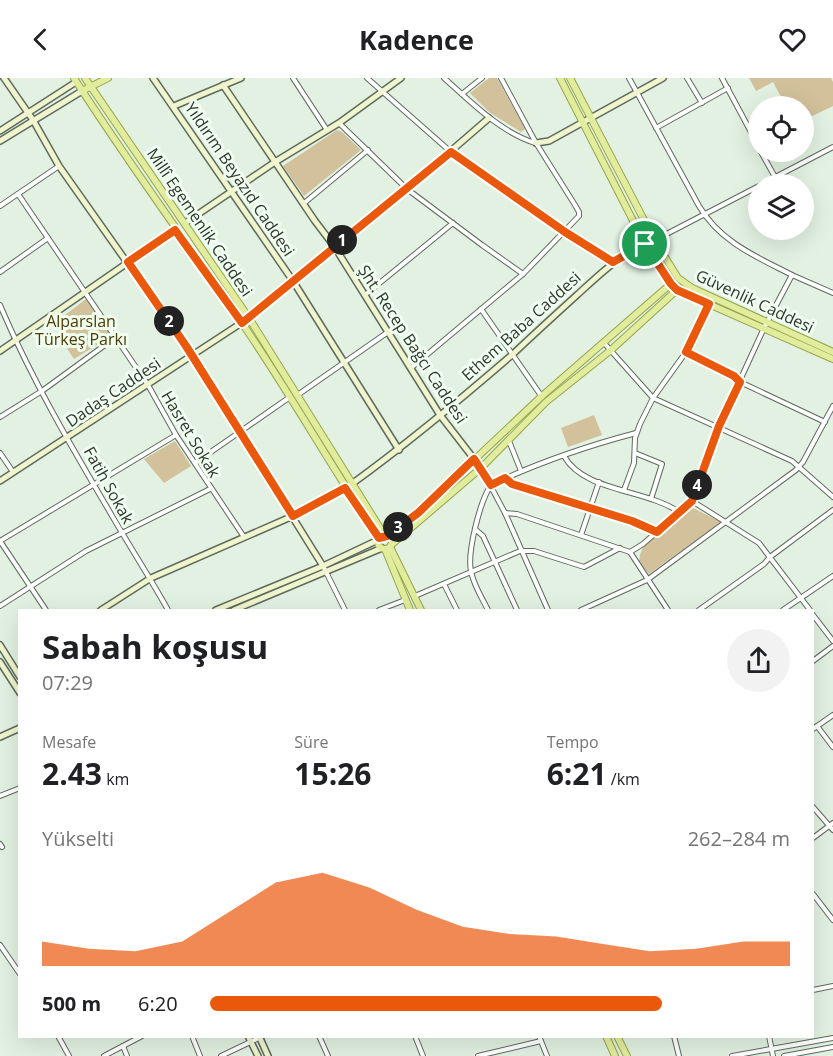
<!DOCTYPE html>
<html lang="tr">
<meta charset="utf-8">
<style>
body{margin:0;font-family:"Open Sans",sans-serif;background:#f2f2f2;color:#202124;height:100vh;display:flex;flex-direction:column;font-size:22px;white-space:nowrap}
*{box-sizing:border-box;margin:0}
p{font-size:20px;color:#757577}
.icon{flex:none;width:33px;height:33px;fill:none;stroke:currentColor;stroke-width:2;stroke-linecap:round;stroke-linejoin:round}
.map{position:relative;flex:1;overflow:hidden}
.side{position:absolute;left:18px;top:531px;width:796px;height:429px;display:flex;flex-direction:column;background:#fff;border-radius:0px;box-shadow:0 6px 24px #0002}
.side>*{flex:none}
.fabs{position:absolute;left:748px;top:18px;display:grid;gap:12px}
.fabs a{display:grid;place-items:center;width:66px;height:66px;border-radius:50%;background:#fff;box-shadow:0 6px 24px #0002;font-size:30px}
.pin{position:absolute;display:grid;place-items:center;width:51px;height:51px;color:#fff;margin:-26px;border:3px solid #fff;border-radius:50%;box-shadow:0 2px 6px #0007}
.km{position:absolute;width:30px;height:30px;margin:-15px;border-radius:50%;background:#222;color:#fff;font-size:16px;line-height:30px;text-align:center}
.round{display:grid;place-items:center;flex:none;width:63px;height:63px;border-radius:32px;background:#f2f2f2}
.summary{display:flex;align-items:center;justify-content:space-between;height:102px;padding:0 24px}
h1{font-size:33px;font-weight:700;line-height:45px}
.stats{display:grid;grid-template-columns:repeat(3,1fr);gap:9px;height:102px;padding:6px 24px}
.stats div{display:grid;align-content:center}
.stats b{font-size:30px;font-weight:700}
.stats small{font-size:16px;font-weight:400}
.stats p{font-size:16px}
.chart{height:168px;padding:12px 24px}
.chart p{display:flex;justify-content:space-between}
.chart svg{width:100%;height:108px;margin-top:6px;fill:#ea580c;opacity:.7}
ul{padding:0 24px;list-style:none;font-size:20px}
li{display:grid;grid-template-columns:96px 72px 1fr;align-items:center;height:45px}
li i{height:15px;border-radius:8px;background:#ea580c}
header{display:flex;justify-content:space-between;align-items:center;height:78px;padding:0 24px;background:#fff;font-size:27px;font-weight:700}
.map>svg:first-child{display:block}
.green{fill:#d2c19a}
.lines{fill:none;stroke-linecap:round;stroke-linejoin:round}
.street-casing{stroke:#5e6b5e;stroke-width:6}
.secondary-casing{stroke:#5e6b5e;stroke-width:8}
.primary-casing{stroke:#96a44d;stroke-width:8}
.street{stroke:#fff;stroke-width:4}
.secondary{stroke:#f0f5ce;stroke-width:5}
.primary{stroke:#e1ec9d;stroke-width:6}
.route-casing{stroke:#fff;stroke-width:12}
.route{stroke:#ea580c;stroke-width:8}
.labels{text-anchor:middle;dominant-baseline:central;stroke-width:6;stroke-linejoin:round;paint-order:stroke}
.street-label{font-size:16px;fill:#303630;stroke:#effeef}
.park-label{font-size:16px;fill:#4e3b04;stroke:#effeef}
</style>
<header><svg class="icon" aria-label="back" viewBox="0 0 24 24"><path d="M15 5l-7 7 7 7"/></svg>Kadence<svg class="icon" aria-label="heart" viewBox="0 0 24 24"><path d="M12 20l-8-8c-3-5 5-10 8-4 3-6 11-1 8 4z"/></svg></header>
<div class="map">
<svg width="833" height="978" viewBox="0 0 833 978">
<rect width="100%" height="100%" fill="#e2f1e2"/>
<g class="green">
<polygon points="489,0 497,0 525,51 521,54 489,34 470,15"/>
<polygon points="749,0 831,0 833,4 833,28 804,42 804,28 786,28 773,4 756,13"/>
<polygon points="337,52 342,54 361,72 304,118 283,88"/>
<polygon points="86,221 112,258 74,281 59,258 61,240"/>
<polygon points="594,337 602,357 568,369 561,350"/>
<polygon points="175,363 191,388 164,405 144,381"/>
<polygon points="693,430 721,444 649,496 639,484 640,477 643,469 688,431"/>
</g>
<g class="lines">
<g class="street-casing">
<g id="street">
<polyline points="293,0 327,52"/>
<polyline points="367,0 451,74 565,154 613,184"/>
<path d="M444 0C471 24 500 54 535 65"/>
<path d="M629 0 699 128C720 164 757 179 792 197L764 250 719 348 692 423 643 466 630 474"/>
<polyline points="687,0 702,25"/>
<polyline points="722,0 759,69"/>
<polyline points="462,16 482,0"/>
<polyline points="339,45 407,111 482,167 523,196"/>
<polyline points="656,50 728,10"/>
<polyline points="761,74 775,99"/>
<polyline points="762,106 833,69"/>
<polyline points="18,116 148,307 176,357 244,459"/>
<polyline points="303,126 368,72"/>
<polyline points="0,128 59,88"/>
<polyline points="655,162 759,108"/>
<polyline points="0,194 48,160"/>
<polyline points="792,197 833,215"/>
<polyline points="365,217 453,145"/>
<path d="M0 227C33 305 78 380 121 453 137 480 153 505 168 532"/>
<polyline points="481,231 542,319"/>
<polyline points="604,265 653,320 792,383 833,419"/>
<polyline points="686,274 734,298 740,304 825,344"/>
<polyline points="411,290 523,196 579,138 579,134 575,127 536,65 501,0"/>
<polyline points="299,316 388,254"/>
<polyline points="0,339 42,313 116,259"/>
<polyline points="509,363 521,393"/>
<polyline points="0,375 13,394"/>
<polyline points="635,375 662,386 651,421"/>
<path d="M564 378C584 414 646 411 679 434"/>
<polyline points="195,385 290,319"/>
<polyline points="481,390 505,435 548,532"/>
<polyline points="505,401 512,406 632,443 656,454"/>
<polyline points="624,412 634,385 635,360 640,346 653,320 686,274 709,226"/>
<polyline points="692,423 759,465 810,532"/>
<polyline points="505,435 517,436 630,474"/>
<polyline points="475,451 483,458 517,532"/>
<polyline points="581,457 599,404"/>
<polyline points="0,463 176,357"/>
<polyline points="0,463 46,532"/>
<polyline points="630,474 668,532"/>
<polyline points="323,488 345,532"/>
<polyline points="444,506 457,532"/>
<polyline points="415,518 520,473 534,473 584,489 620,470"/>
<polyline points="0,528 86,473 210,411"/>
<polyline points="379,532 405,522"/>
<path d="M488 532C482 520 473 506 471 493 467 474 480 423 491 407 537 385 587 368 636 355"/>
<polyline points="581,532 647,502 796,392 803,384 833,328"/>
<polyline points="699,532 764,486 770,479 833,432"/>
<polyline points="783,532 833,498"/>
<polyline points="813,537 833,563"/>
<polyline points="813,583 833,568"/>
<polyline points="817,648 833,669"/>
<polyline points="813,651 833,637"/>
<polyline points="0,718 20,710"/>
<polyline points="813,729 833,752"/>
<polyline points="813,760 833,745"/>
<polyline points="0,766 2,769"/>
<polyline points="813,816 833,842"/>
<polyline points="0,867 20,896"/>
<polyline points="813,912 833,908"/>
<polyline points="58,958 69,978"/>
<polyline points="192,958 200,978"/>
<polyline points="319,958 328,978"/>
<polyline points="415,958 423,978"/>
<polyline points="539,958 547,978"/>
<polyline points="674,958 679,978"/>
<polyline points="769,958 773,978"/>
<polyline points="123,968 127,978"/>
<polyline points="104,978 142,958"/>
<polyline points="221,978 263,958"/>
<polyline points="478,978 541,963"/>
<polyline points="732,978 833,960"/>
<polyline points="784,978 833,969"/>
</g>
</g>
<g class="secondary-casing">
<g id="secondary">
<polyline points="4,0 33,42 59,88 186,268 323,488"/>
<polyline points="153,0 293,203 399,372"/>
<polyline points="223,7 315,143 334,168 440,337 481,390"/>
<polyline points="174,28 241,0"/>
<polyline points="0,53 76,4"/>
<polyline points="0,63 82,13"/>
<polyline points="536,65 549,63 663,0"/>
<polyline points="185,145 275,84 339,45 401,0"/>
<polyline points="0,273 175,152"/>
<polyline points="0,403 249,240 334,168 407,111 489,40"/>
<path d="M353 405C408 365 461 321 513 276 534 256 555 237 577 217 600 196 624 172 655 163"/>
<polyline points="101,532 151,500 293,438 346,410"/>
<polyline points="216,532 323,488 378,462"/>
<polyline points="234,532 382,470"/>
<polyline points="0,567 20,599"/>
<polyline points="0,584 20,615"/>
<polyline points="0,659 20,650"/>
<polyline points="248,958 258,978"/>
<polyline points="259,958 268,978"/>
</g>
</g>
<g class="primary-casing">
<g id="primary">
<path d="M74 0C127 83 186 163 242 245 290 315 332 390 379 460"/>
<polyline points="85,0 249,240 385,458"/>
<polyline points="560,0 645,166 671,206 677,212 833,281"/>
<polyline points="570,0 655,163 678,200 692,210 833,274"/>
<polyline points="82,13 108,0"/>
<circle cx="385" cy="464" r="7"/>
<polyline points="387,458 418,435 542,318 673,204"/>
<polyline points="391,467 481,390 546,324 611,272 679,210"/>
<polyline points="390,469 421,532"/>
<polyline points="385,471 410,532"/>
<polyline points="606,958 615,978"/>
<polyline points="617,958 627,978"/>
</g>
</g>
<use href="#street" class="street"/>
<use href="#secondary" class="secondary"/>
<use href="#primary" class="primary"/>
</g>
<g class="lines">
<g class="route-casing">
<polygon id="route" points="451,74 565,154 613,184 645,166 671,206 677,212 709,226 686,274 734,298 740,304 719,348 692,423 657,454 632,443 512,406 505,400 491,407 474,381 418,435 387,458 379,460 345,410 293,438 186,268 128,184 175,152 242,245"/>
</g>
<use href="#route" class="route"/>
</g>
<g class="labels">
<g class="street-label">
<text transform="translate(240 101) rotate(56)">Yıldırım Beyazıd Caddesi</text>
<text transform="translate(200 144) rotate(56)">Millî Egemenlik Caddesi</text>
<text transform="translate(755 223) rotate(25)">Güvenlik Caddesi</text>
<text transform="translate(521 248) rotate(-42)">Ethem Baba Caddesi</text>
<text transform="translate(413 266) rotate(57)">Şht. Recep Bağcı Caddesi</text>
<text transform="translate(113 314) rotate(-34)">Dadaş Caddesi</text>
<text transform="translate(191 356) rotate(59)">Hasret Sokak</text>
<text transform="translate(109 407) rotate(61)">Fatih Sokak</text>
</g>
<g class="park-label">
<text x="81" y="243">Alparslan<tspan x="81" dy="18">Türkeş Parkı</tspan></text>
</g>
</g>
</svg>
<div class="fabs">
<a><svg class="icon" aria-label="locate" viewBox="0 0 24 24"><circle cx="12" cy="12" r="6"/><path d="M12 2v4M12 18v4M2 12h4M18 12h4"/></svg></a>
<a><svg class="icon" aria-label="layers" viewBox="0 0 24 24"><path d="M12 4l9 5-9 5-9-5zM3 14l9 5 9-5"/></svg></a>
</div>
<div class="pin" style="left:645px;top:166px;background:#1e9e55"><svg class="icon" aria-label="arrive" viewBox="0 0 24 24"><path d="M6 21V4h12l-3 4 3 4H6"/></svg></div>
<b class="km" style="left:342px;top:162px">1</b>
<b class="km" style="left:169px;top:243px">2</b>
<b class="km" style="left:398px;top:449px">3</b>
<b class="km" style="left:697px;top:407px">4</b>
<section class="side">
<div class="summary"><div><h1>Sabah koşusu</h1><p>07:29</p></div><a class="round"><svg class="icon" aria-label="share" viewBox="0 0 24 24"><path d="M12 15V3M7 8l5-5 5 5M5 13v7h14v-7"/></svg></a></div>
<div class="stats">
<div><p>Mesafe</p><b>2.43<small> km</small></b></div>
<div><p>Süre</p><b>15:26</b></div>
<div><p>Tempo</p><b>6:21<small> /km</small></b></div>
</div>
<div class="chart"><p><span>Yükselti</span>262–284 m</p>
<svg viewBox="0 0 160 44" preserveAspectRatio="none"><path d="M0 44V34L10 37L20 38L30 34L40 22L50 10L60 6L70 12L80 21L90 28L100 31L110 32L120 35L130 38L140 37L150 34L160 34V44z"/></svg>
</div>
<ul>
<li><b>500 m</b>6:20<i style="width:78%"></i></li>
</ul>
</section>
</div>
